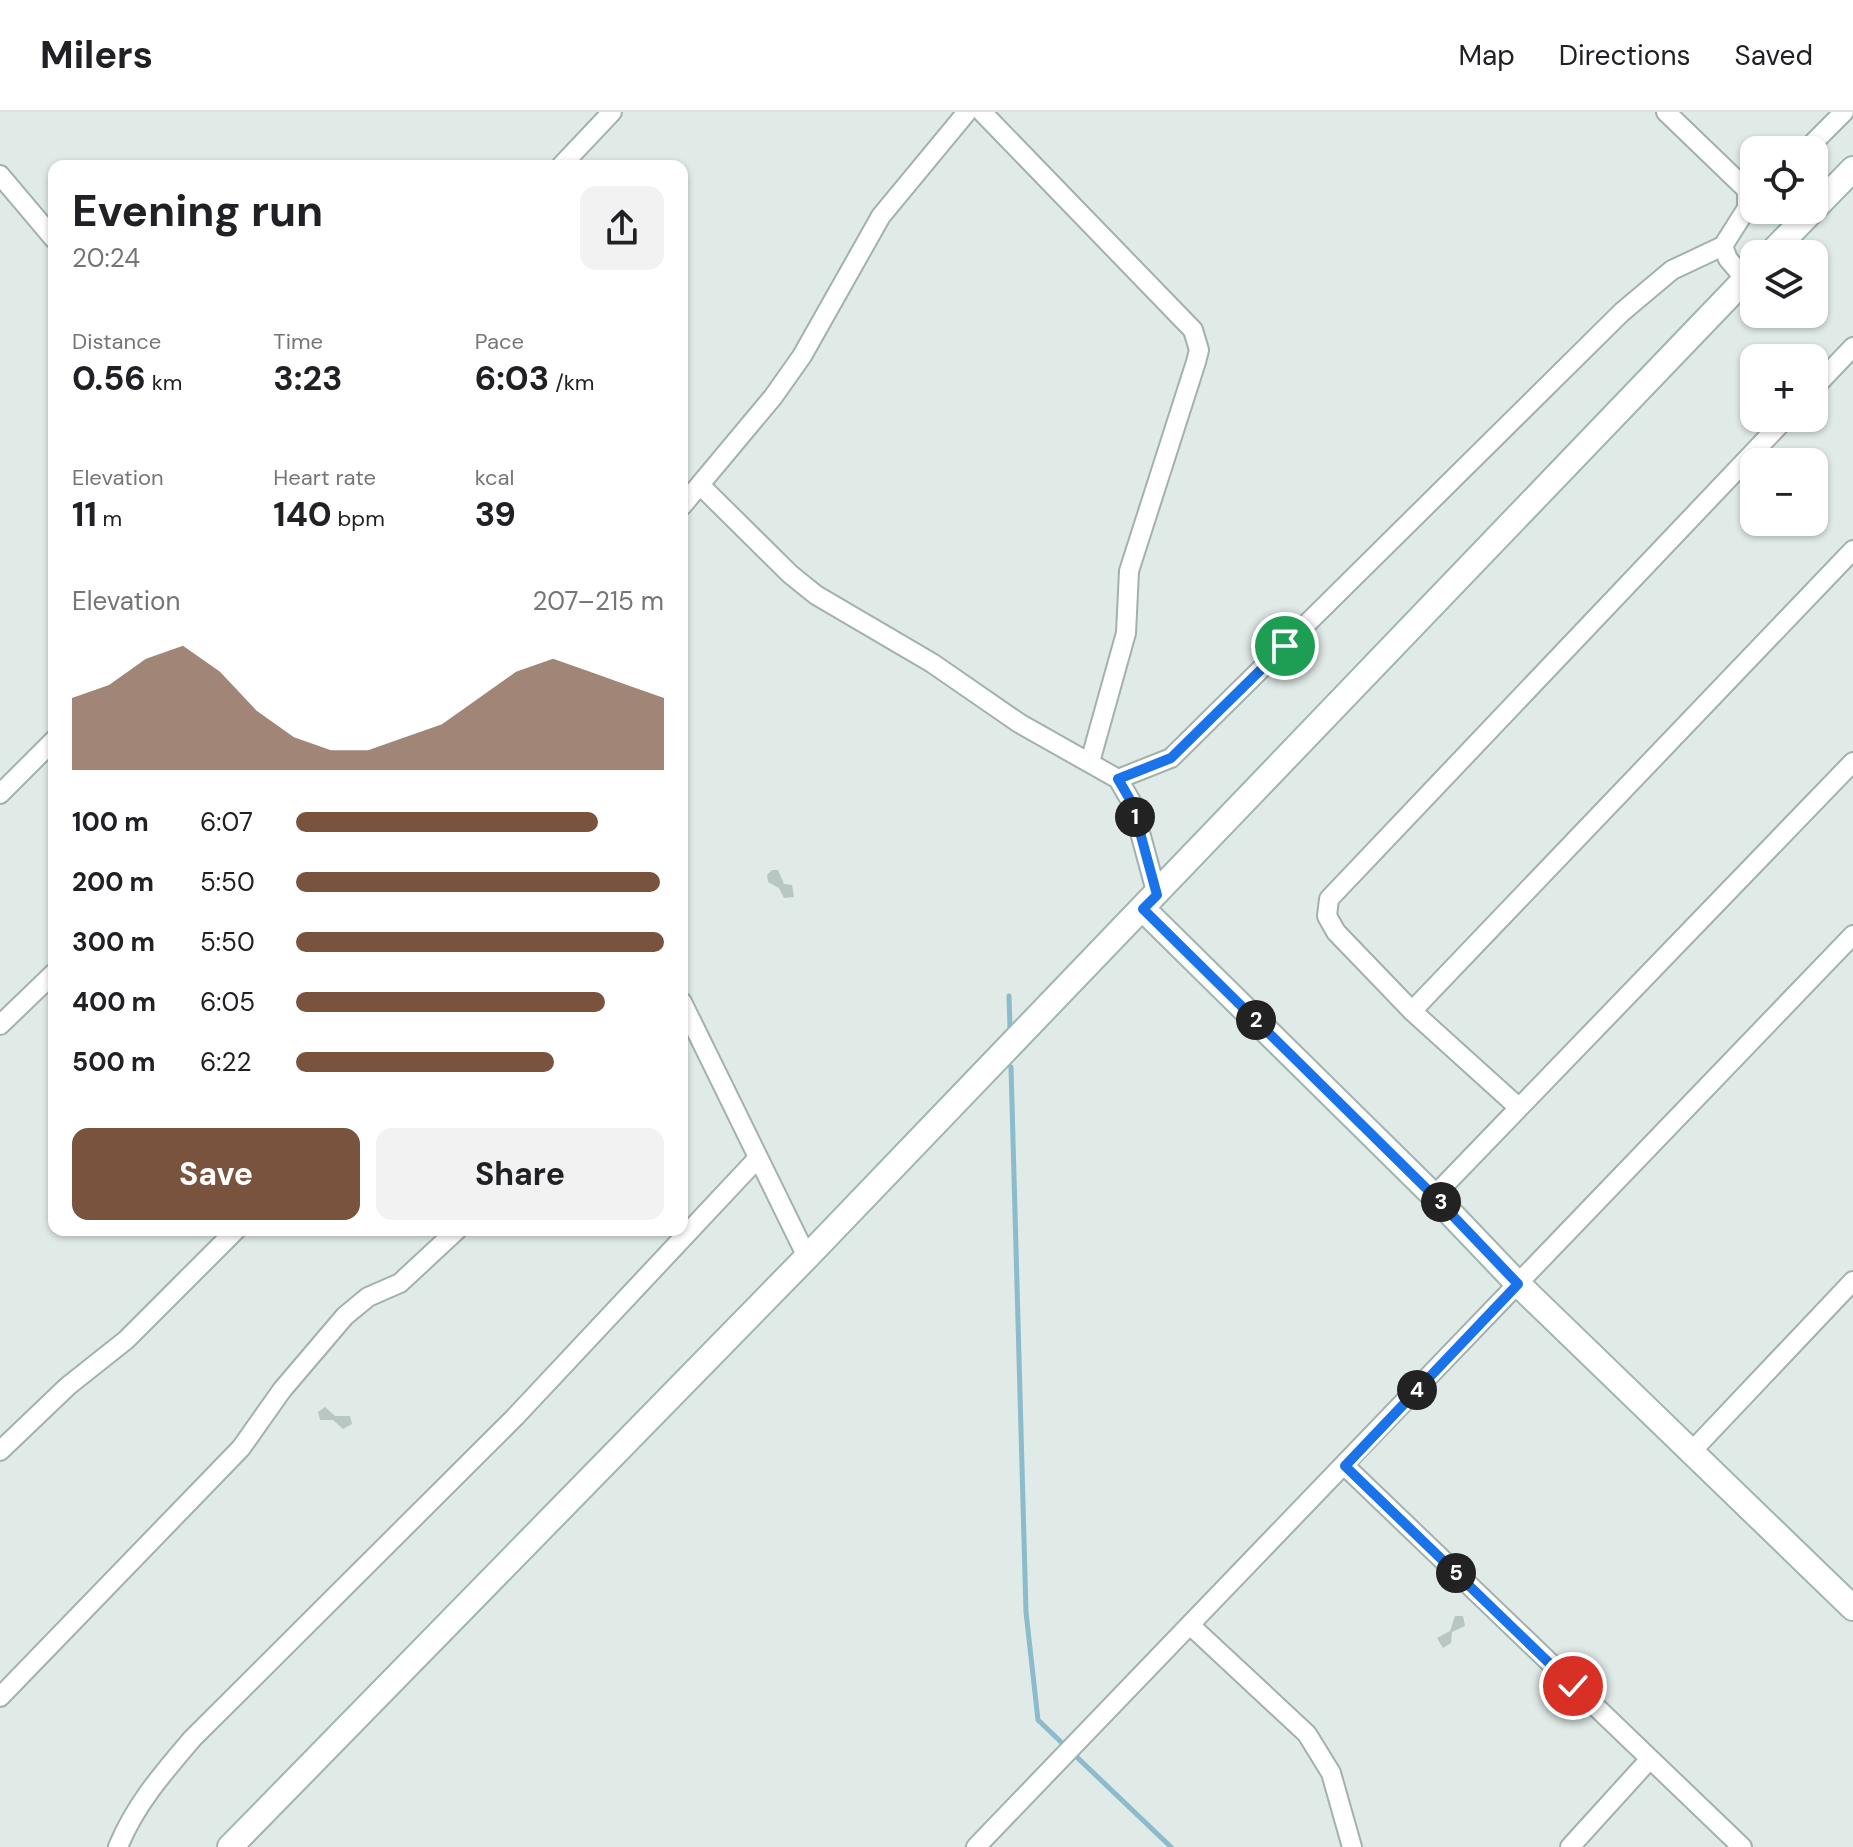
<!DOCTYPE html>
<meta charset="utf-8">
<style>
body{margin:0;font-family:"DM Sans",sans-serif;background:#f2f2f2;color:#202124;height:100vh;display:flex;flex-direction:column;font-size:30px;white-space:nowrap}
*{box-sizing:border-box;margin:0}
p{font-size:26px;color:#757577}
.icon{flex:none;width:44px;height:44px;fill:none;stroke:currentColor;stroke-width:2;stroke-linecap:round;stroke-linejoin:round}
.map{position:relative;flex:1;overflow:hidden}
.side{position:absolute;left:48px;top:48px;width:640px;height:1076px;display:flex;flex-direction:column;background:#fff;border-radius:16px;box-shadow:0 2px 6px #0004}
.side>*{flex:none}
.controls{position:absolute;left:1740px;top:24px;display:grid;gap:16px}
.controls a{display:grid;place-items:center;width:88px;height:88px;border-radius:16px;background:#fff;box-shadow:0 2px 6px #0004;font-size:40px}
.pin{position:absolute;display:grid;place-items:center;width:68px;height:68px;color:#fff;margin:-34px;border:4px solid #fff;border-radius:50%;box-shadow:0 2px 8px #0007}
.km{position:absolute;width:40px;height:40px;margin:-20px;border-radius:50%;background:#222;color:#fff;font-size:22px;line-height:40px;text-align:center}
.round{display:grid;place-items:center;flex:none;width:84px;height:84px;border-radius:16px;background:#f2f2f2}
.headline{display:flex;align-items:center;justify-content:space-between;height:136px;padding:0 24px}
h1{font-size:44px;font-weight:700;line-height:60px}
.stats{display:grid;grid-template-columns:repeat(3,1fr);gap:12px;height:136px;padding:8px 24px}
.stats div{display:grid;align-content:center}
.stats b{font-size:34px;font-weight:700}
.stats small{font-size:22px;font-weight:400}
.stats p{font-size:22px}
.chart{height:224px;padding:16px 24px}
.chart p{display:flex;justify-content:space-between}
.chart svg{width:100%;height:144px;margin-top:8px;fill:#7a533f;opacity:.7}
.button{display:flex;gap:16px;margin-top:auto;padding:16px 24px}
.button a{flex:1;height:92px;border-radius:16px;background:#7a533f;color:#fff;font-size:32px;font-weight:700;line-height:92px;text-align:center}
.button a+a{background:#f2f2f2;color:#202124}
ul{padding:0 24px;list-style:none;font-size:26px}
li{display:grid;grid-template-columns:128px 96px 1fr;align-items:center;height:60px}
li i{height:20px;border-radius:10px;background:#7a533f}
header{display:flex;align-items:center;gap:48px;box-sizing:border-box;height:112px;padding:0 40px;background:#fff;border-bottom:2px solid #e0e0e0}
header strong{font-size:38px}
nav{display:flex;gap:44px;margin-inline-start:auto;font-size:28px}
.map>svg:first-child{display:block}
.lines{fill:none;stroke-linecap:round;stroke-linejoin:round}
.stream{stroke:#8cbbcb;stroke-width:5}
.building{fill:#b9c7c3}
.street-casing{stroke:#a3b1ae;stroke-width:22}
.secondary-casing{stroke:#a0b5af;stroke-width:28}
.street{stroke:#fff;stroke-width:18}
.secondary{stroke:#fff;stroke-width:24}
.route-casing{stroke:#fff;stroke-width:16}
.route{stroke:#1a73e8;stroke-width:10}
</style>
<header>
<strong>Milers</strong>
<nav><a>Map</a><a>Directions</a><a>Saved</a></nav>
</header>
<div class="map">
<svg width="1853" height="1735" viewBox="0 0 1853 1735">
<rect width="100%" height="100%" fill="#e0eae7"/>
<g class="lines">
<g class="stream">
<polyline points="1009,884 1010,916"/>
<polyline points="1011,955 1026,1500 1038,1608 1171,1735"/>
</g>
</g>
<g class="building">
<polygon points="772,758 778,758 784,772 792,773 794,785 784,786 779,776 768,770 767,763"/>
<polygon points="325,1295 335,1304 350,1304 352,1312 343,1317 333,1308 320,1308 318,1300"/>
<polygon points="1455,1504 1463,1504 1465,1514 1452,1520 1451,1531 1443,1536 1437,1526 1450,1519"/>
</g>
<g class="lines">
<g class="street-casing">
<g id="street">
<polyline points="982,0 1193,218 1199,238 1196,250 1129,459 1126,521 1090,650"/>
<polyline points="1666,0 1747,78 1747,96 1723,134 1728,147 1745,167"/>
<polyline points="1806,38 1844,0"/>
<polyline points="561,54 612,0"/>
<polyline points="0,63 54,127"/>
<polyline points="1814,276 1853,235"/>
<polyline points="700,373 790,462 816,483 932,551 1019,611 1118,667 1132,691 1157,783"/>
<polyline points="682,394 773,285 802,244 881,104 967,0"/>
<polyline points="1118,667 1171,646 1622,200 1672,158 1723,134"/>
<polyline points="0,682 54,628"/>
<polyline points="682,890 807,1145"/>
<polyline points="1412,899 1853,438"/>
<polyline points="0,913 54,861"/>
<polyline points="1517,994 1412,899 1336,820 1327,804 1329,787 1786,306"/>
<polyline points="1434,1084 1853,650"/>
<polyline points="1693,1338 1853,1169"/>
<polyline points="0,1339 68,1274 126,1228 236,1118"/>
<polyline points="1345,1354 1742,1735"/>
<polyline points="1190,1513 1307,1622 1331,1661 1352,1735"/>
<polyline points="0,1585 241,1336 282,1278 345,1204 368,1185 400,1171 457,1118"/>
<path d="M118 1735C135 1693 163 1661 192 1627L515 1305 757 1047"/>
<polyline points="976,1735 1853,823"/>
<polyline points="1570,1735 1649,1648"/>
</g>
</g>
<g class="secondary-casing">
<g id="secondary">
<polyline points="1814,97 1853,57"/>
<polyline points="1770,142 1813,98"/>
<polyline points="1143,797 1434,1084 1518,1172 1853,1496"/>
<polyline points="230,1735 807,1145 1754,158"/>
</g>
</g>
<use href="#street" class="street"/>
<use href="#secondary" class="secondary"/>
</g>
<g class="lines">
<g class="route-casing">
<polyline id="route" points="1285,534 1171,646 1118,667 1132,691 1157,783 1143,797 1434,1084 1518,1172 1345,1354 1573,1574"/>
</g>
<use href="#route" class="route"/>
</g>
</svg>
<div class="controls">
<a><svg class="icon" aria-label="locate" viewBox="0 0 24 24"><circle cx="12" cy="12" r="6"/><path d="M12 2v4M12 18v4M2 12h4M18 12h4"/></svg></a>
<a><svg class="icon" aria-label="layers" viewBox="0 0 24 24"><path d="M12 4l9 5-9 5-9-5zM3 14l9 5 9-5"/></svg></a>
<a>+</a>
<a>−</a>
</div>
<div class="pin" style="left:1285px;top:534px;background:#1e9e55"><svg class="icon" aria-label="arrive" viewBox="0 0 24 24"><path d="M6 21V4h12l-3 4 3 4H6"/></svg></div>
<div class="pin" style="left:1573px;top:1574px;background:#d93025"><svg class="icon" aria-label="check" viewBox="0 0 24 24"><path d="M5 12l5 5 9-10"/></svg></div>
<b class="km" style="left:1135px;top:705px">1</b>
<b class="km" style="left:1256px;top:908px">2</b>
<b class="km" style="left:1441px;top:1090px">3</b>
<b class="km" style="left:1417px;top:1278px">4</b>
<b class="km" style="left:1456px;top:1461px">5</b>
<section class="side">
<div class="headline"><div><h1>Evening run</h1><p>20:24</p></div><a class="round"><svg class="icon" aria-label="share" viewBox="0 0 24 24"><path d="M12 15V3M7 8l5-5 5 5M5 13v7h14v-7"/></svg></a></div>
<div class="stats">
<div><p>Distance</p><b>0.56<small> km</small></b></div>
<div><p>Time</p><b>3:23</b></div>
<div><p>Pace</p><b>6:03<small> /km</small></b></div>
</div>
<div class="stats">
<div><p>Elevation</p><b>11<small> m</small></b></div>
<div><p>Heart rate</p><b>140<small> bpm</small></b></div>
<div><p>kcal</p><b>39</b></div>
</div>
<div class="chart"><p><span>Elevation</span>207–215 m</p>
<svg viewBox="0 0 160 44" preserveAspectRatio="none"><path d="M0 44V22L10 18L20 10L30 6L40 14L50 26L60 34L70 38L80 38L90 34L100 30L110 22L120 14L130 10L140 14L150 18L160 22V44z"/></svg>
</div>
<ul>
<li><b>100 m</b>6:07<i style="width:82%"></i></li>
<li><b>200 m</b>5:50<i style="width:99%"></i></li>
<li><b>300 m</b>5:50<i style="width:100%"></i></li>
<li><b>400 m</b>6:05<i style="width:84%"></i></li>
<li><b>500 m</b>6:22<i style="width:70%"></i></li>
</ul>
<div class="button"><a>Save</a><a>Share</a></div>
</section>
</div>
